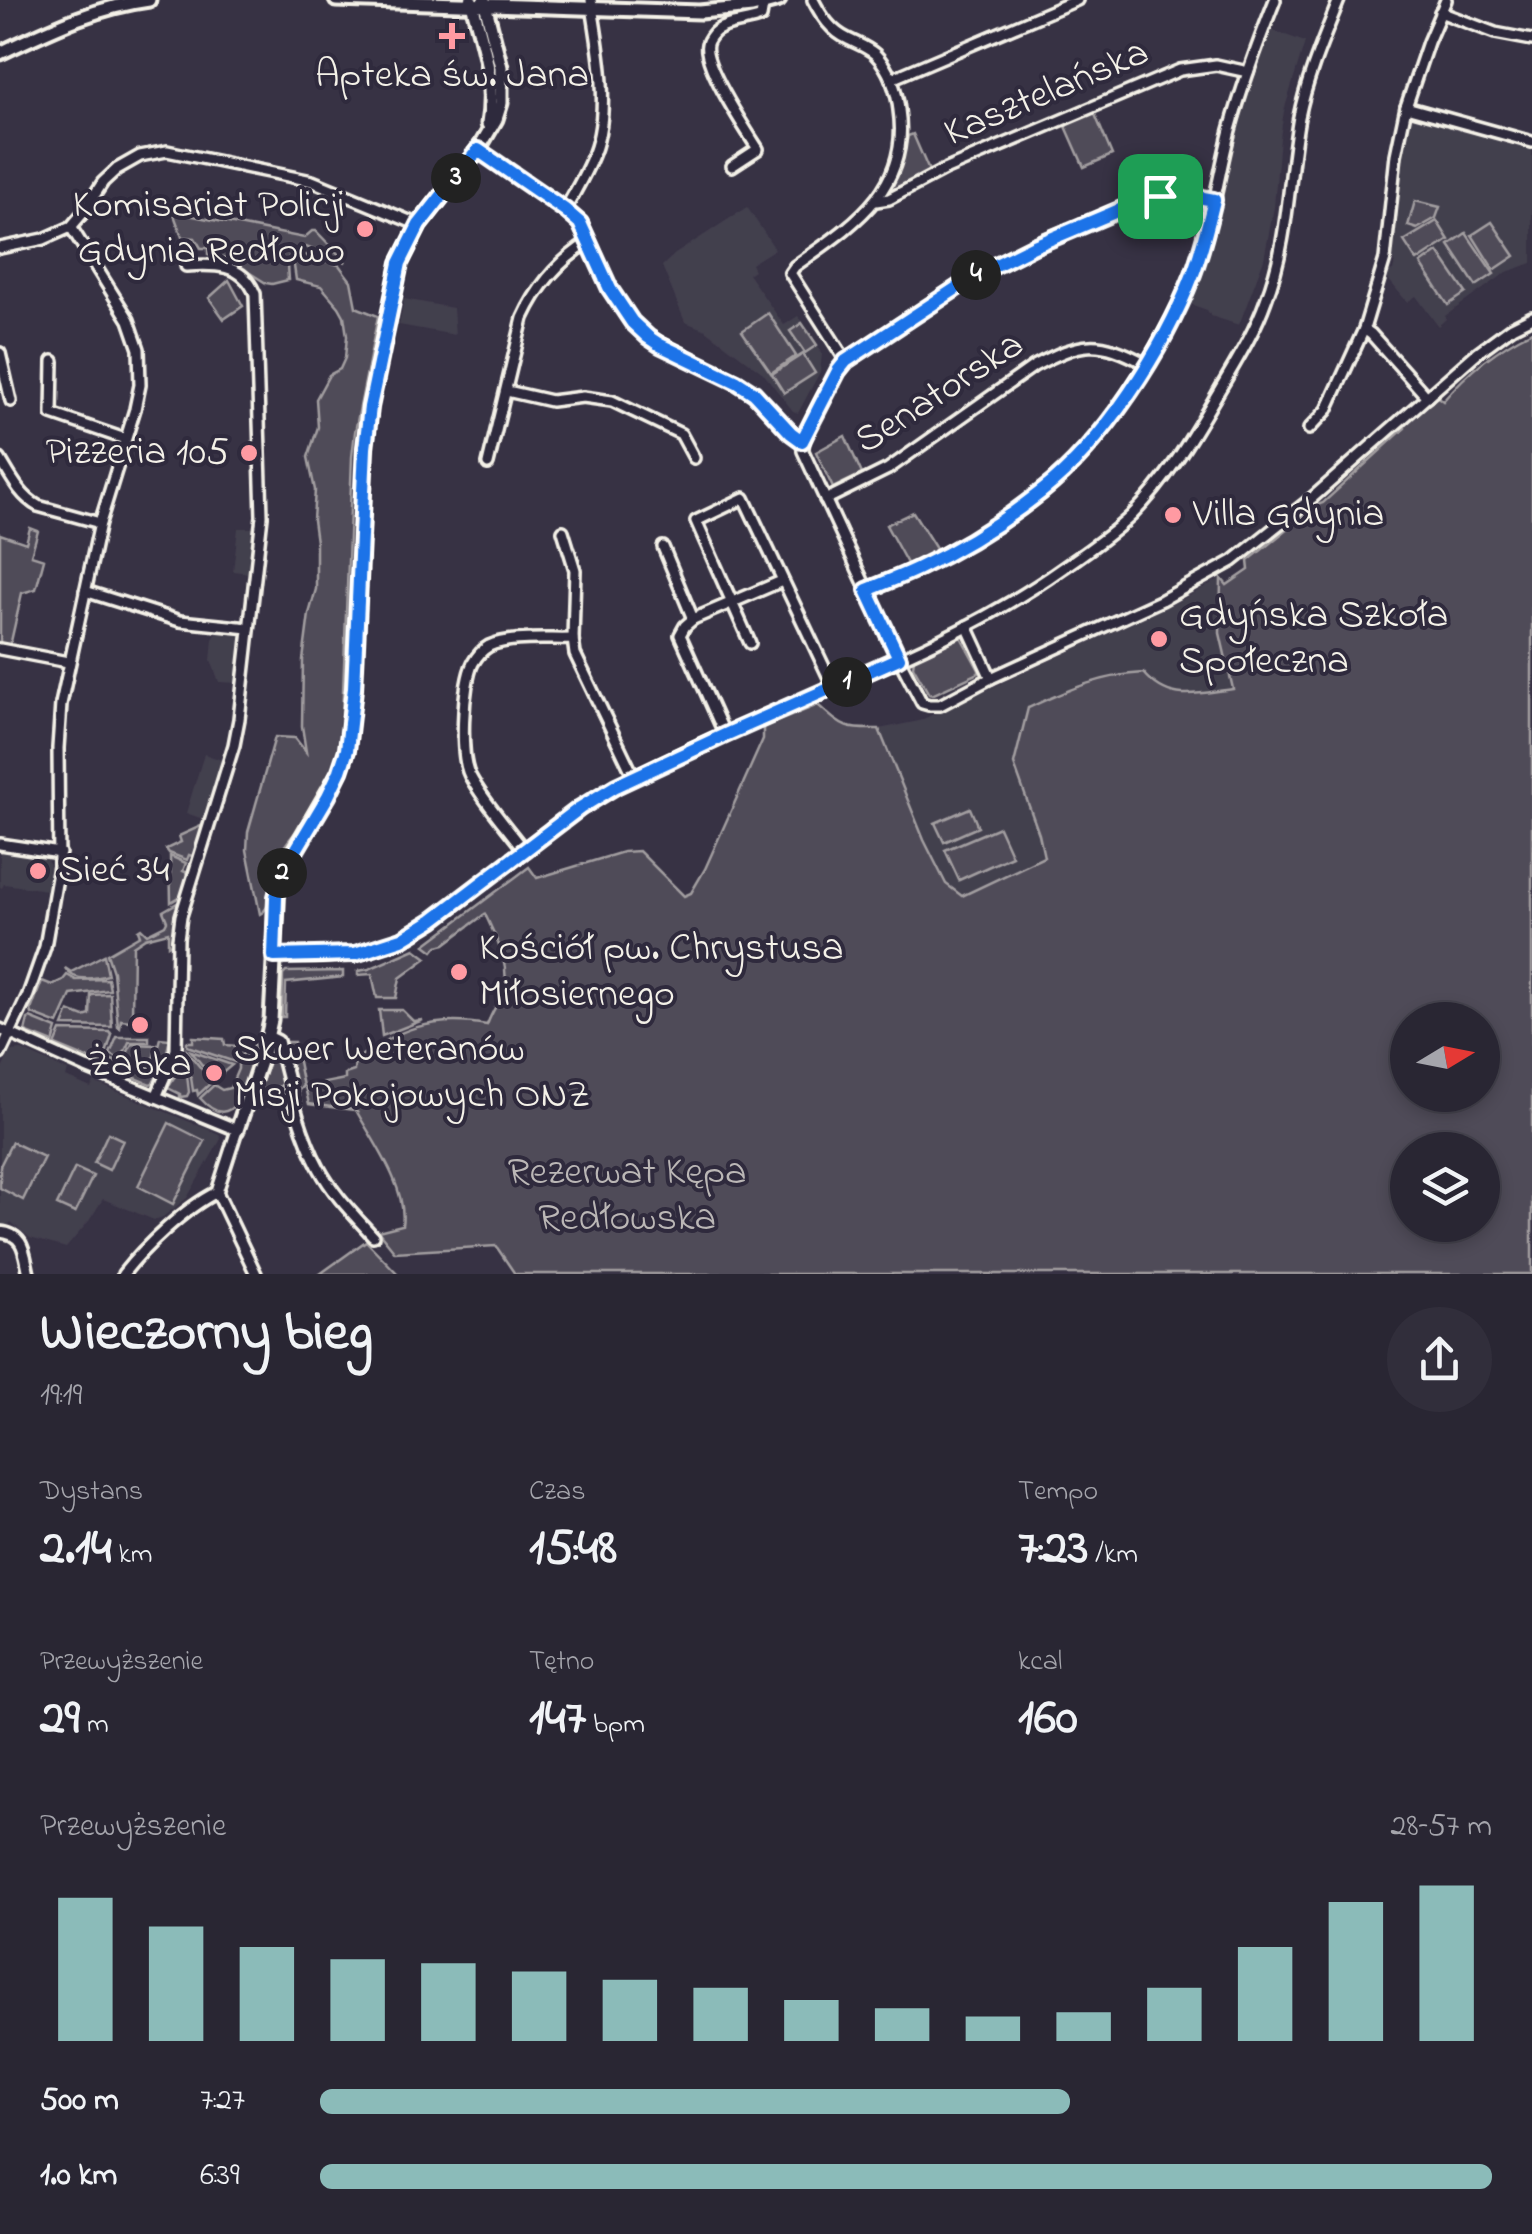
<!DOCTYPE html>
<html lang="pl">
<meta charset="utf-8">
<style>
body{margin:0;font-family:"Indie Flower",sans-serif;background:#312e3b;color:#f1f3f6;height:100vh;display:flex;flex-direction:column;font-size:38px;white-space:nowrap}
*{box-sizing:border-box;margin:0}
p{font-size:32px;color:#a5a5ac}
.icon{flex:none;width:55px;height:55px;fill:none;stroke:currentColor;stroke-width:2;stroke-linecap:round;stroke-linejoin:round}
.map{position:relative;height:1274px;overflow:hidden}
.side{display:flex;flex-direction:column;background:#292633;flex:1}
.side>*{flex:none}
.needle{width:65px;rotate:80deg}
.buttons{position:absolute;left:1390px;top:1002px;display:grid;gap:20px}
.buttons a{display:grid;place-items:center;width:110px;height:110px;border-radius:50%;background:#292633;box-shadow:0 5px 15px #0003,0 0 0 2px #45434e;font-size:50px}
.pin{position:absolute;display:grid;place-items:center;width:85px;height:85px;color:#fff;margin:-42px;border-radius:20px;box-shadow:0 5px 15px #0006}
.km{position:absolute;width:50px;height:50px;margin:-25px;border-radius:50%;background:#222;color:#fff;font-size:28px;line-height:50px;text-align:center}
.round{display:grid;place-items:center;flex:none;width:105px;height:105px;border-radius:52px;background:#312e3b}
.headline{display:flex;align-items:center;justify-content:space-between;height:170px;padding:0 40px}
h1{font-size:55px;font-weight:700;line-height:75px}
.figures{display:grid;grid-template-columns:repeat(3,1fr);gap:15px;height:170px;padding:10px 40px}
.figures div{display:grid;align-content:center}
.figures b{font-size:50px;font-weight:700}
.figures small{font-size:28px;font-weight:400}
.figures p{font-size:28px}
.chart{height:280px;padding:20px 40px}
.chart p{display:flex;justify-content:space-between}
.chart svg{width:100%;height:180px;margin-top:10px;stroke:#8bbbb9;stroke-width:6}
ul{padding:0 40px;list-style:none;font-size:32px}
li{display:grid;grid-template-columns:160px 120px 1fr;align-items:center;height:75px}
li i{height:25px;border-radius:12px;background:#8bbbb9}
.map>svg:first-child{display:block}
.built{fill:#433f4e}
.green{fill:#504b59;stroke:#a29ea0;stroke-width:2.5;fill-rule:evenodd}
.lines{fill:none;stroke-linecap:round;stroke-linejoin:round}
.minor-casing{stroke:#f4f1e8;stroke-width:16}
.tertiary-casing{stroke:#f4f1e8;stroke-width:19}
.minor{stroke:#2f2a3d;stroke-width:9}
.tertiary{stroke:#2f2a3d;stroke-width:11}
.route-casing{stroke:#fff;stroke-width:20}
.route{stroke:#1a73e8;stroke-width:12}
.poi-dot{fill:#ff9aa2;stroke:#2f2a3d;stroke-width:4}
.labels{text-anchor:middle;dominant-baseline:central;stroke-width:8;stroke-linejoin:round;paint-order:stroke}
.poi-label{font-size:40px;fill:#f4f1e8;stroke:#2f2a3d;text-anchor:start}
.street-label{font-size:40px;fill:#f4f1e8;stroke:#2f2a3d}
.park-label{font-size:40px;fill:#bbb7b6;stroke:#2f2a3d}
</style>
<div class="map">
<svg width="1532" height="1274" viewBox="0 0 1532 1274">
<rect width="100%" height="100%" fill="#373244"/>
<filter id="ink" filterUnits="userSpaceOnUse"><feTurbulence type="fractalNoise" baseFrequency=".01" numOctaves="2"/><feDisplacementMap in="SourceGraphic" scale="20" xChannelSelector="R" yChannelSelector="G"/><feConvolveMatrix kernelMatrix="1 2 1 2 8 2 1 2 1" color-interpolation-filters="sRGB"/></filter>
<g filter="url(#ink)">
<g class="built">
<polygon points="1269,29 1305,42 1284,111 1280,138 1274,207 1264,259 1239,325 1211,316 1207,310 1187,303 1206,256 1243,106"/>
<polygon points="1414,116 1532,148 1532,263 1507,272 1445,316 1446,319 1438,326 1416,296 1407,302 1388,279 1389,272 1393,271 1395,262 1391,259 1401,159 1408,120"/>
<polygon points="747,207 775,249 751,264 754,270 748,274 784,325 798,316 808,330 810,330 822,354 820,372 798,413 793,411 763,373 706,330 685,322 662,266 675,254"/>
<polygon points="404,299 453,308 455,335 399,325"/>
<polygon points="238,528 253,528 249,573 233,571"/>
<polygon points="1221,578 1220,633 1233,689 1178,696 1153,684 1119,674 1080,684 1039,834 1044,857 962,896 946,884 924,840 879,729 919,721 1183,599"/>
<polygon points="222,631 238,632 242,635 237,683 219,682 211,660 213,639 216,634"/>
<polygon points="204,754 222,760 203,819 186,813"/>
<polygon points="0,852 46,859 50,864 47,890 4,884 2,888 0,887"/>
<polygon points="22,1050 68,1071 66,1077 91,1088 94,1082 219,1134 221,1139 187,1198 163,1217 154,1220 103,1199 89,1221 66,1248 30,1238 11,1222 7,1226 0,1226 0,1073 11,1051"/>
</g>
<g class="green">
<polygon points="1094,112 1112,155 1084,167 1065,124"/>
<polygon points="913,134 929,171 890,192 888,189 901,163 908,136"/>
<polygon points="1415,201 1440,207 1436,218 1417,229 1408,226"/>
<polygon points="173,212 304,238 312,231 316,231 346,262 306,247 290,255 287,265 288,280 272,284 266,283 226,258 208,254 208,248 201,248 195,238 182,237"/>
<polygon points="1437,221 1449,240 1417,261 1404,241"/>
<polygon points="1492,222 1515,256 1494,270 1472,235"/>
<polygon points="1466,233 1494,274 1476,286 1449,245"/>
<polygon points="1438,252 1466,293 1448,305 1421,264"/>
<path d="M302 254 339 265 351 281 356 307 378 316 355 432 352 457 341 745C333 775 319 799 302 824 294 835 284 843 279 856 270 875 276 906 260 914L247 850 248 832 275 737 295 738 306 752 302 726 303 660 309 614 316 589V542L313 520 315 490 308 457 318 427 316 399 329 375 340 369 345 358 347 336 344 316 339 307 321 286 296 280 293 259Z"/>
<polygon points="229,280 243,306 224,319 209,298"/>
<polygon points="768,313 796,356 771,373 742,331"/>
<polygon points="802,323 817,345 805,353 790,331"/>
<path d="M1532 331V1274H515L496 1246 395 1252 378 1231 402 1225C408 1189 374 1143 357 1112L354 1110 309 1104 305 1087 345 1079V1074L354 1071 355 1060C398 1029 433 1015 487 1025 491 1013 497 1005 502 995 513 969 496 938 485 914L445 944 437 946 433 951 425 945 529 867 537 878 623 852 639 851 684 896 691 893 705 869 763 739V727L818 705C844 728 844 730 879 729L924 840 946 884 962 896 1044 857 1039 834 1014 764 1028 708C1068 690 1100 675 1144 673 1170 704 1198 693 1233 689L1220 633 1221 578 1227 585 1249 570 1248 561 1317 505 1323 503 1405 428V424L1435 395 1443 401C1468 371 1497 348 1532 331ZM1408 1020H1482V1095H1408ZM1408 1150H1482V1225H1408Z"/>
<polygon points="803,354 815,373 784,393 772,374"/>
<polygon points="845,436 862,474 833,488 816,452"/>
<polygon points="913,512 938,552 909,567 886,525"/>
<polygon points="30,528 38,531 31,555 44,559 36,589 22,593 10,646 0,644 0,534 26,543"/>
<polygon points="961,637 979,670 979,673 932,695 929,694 913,666 914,659"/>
<polygon points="970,808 978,827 944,842 935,823"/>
<polygon points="203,825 193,856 189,855 187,860 169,853 166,849 181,842 179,836"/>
<polygon points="999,827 1012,856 959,880 945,850"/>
<polygon points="170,856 186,863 183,871 188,873 181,896 171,902"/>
<polygon points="179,902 171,943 168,945 168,932 145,938 133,946 132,1017 130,1021 121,1020 120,1028 118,1027 113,972 107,954 140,935 138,930 141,928 147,934 165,925 167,921 163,911"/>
<polygon points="415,949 427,958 400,978 396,998 377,998 372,974 358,975 358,971 369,969"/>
<path d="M104 955 108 975C94 979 73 982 65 968L71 972Z"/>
<polygon points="343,971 343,977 286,983 285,1017 282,1017 283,975 286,972"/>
<polygon points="67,975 76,980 108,979 110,990 71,995 58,1024 32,1014 31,1010 42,981 52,985 63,980"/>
<polygon points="110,994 112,1027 63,1026 69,1011 84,1017 90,1015 91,995"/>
<polygon points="379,1010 402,1010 413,1021 423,1020 382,1036"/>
<polygon points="30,1018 57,1029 53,1043 25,1032 28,1019"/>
<polygon points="61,1031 110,1032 112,1035 105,1057 141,1072 153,1065 160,1038 170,1039 164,1063 153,1083 150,1084 55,1045"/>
<polygon points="117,1037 149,1037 149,1042 129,1042 121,1060 110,1054"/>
<polygon points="193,1037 224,1039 225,1045 237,1046 240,1038 252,1039 244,1053 235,1062 187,1046 187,1042 193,1042"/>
<path d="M257 1039H260C251 1068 239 1142 200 1098L214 1085 222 1090 230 1088 238 1069V1064L246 1057Z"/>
<polygon points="287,1042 294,1042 303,1086 296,1093 284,1045"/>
<polygon points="132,1044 156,1045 154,1056 148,1067 141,1068 123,1061"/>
<polygon points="272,1049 276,1053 284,1085 259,1092"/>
<polygon points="187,1051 212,1082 198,1095 197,1090 193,1091"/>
<polygon points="191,1051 232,1065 214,1080"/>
<path d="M185 1058 189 1092 187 1096 180 1097V1094L168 1088C173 1076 181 1072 185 1058Z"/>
<polygon points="169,1123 205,1141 173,1204 138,1186"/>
<polygon points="108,1133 123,1140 109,1170 94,1163"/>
<polygon points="12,1142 44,1157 23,1200 0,1188 0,1166"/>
<polygon points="75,1168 93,1176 75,1213 57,1205"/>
<polygon points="366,1241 398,1274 320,1274"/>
</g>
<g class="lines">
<g class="minor-casing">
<g id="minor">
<path d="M813 0C822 17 831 31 848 39 858 44 867 47 875 54 889 68 897 91 899 110 911 190 851 226 795 266L790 273 846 361"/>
<polyline points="1440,12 1495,33 1532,40"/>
<polyline points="891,79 1077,0"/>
<polyline points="1406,107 1532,142"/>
<polyline points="478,150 565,210 581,223 610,289 632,322 648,337 737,382 754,393 791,433 802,441"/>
<path d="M732 166 758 149C746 130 702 64 707 44 708 40 713 33 716 31 728 22 748 23 761 17L763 6"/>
<path d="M1214 200 1169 195 1134 202 1035 245 977 274 851 357C835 371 801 432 803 451L899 659 922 703 929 705H940L991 678 1162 600 1233 561 1312 498 1478 352 1512 327 1532 317"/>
<polyline points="876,201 889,199 944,170 1180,70 1216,65 1248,72"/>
<path d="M565 210C576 189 589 169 596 147 610 102 598 46 591 0"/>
<polyline points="0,248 44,239 71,227 82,214 103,182 117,169 140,156 167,151 312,181 419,225"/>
<polyline points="1364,329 1371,334 1427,397"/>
<polyline points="0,353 11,401"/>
<polyline points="53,361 52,414 125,439"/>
<polyline points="507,391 551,401 583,397 612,401 681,434 694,458"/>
<polyline points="1309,429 1327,410 1364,329 1385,259 1396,155 1406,107 1428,42 1446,0"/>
<path d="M0 459C11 477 20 496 38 506L100 523"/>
<path d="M488 464 523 318C538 285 559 261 589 242"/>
<path d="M825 500 888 469 1034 366C1082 341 1098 338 1146 364"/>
<polyline points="563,531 575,570 573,639 575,654 634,777"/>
<polyline points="663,547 693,619"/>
<path d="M867 590C943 558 1022 518 1079 458 1110 424 1135 385 1157 345 1175 314 1191 283 1202 248 1214 210 1220 169 1230 130 1242 86 1258 43 1275 0"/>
<polyline points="85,591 180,621 249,628"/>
<polyline points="967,626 991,678"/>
<polyline points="750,643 696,521 744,498 834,688"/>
<polyline points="0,649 68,662"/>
<polyline points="725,735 680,635 685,626 693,619 782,581"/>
<polyline points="0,844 60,853"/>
<path d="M524 850C506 826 484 802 470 776 459 756 463 683 473 663 477 656 482 650 489 646 509 636 550 640 573 639"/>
<path d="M274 957C310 958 347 958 381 947 416 936 445 912 473 890 520 854 566 814 618 785 763 706 927 665 1063 568 1086 552 1110 536 1131 516 1166 481 1191 439 1216 396 1234 365 1254 334 1266 300 1289 241 1288 179 1299 117 1307 77 1324 38 1339 0"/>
<path d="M0 1029 86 1068 237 1130 217 1192C185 1208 145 1246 123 1274"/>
<path d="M268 1036 278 1041C289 1084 298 1129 319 1168 333 1194 353 1214 373 1236"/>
<polyline points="0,1054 28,995 45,947 59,866 58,748 61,704 100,523 135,409 140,385 139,349 129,320 71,227"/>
<path d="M156 1097 176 1050 178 939 181 916 234 745 239 719 262 516 255 294C243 263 214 264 186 266"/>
<polyline points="217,1192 256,1274"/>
<path d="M0 1232C25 1234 24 1253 29 1274"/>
</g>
</g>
<g class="tertiary-casing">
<g id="tertiary">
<polyline points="336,0 700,12 752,7 779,0"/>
<path d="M471 0C482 41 496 80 488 124"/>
<path d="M0 53C49 30 95 7 149 0"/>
<polyline points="237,1130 265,1047 271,1020 278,885 292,854 340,771 347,750 354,688 365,448 370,407 400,263 419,225 478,150 496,119 501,103 501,67 484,0"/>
</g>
</g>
<use href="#minor" class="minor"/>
<use href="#tertiary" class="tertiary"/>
</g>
</g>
<g class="lines" filter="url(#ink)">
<g class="route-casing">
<path id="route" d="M478 150 565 210 580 223 610 289 632 322 648 337 660 345 737 382 754 393 791 433 802 441 838 371 846 361 978 274 1034 246 1148 198 1187 195 1214 200C1208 225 1202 250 1193 274 1164 349 1104 443 1041 492 1003 522 960 549 917 569 900 577 884 583 867 590L899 658 725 735 616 786 580 808 433 920 402 939 355 954 274 956 276 897 283 872 328 796 340 771 347 750 354 688 365 448 370 407 400 263 419 225Z"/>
</g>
<use href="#route" class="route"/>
</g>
<g class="poi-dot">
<path d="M447 21h10v10h10v10h-10v10h-10v-10h-10v-10h10z"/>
<circle cx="365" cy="229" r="10"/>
<circle cx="249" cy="453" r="10"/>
<circle cx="1173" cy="515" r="10"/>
<circle cx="1159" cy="639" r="10"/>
<circle cx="38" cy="871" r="10"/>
<circle cx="459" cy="972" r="10"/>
<circle cx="140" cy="1025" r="10"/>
<circle cx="214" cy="1073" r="10"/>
</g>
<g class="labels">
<g class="poi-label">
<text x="452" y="76" text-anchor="middle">Apteka św. Jana</text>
<text x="345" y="206" text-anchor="end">Komisariat Policji<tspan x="345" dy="46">Gdynia Redłowo</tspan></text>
<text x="229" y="453" text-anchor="end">Pizzeria 105</text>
<text x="1193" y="515">Villa Gdynia</text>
<text x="1179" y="616">Gdyńska Szkoła<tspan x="1179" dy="46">Społeczna</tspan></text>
<text x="58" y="871">Sieć 34</text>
<text x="479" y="949">Kościół pw. Chrystusa<tspan x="479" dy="46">Miłosiernego</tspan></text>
<text x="234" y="1050">Skwer Weteranów<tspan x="234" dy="46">Misji Pokojowych ONZ</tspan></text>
<text x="140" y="1065" text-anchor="middle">Żabka</text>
</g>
<g class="street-label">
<text transform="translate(1047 94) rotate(-23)">Kasztelańska</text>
<text transform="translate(940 394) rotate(-33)">Senatorska</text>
</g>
<g class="park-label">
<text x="627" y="1173">Rezerwat Kępa<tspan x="627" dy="46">Redłowska</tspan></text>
</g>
</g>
</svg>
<div class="buttons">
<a><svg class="needle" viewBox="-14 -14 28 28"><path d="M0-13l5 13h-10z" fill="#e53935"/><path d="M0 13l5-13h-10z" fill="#a5a5ac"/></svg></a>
<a><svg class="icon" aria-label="layers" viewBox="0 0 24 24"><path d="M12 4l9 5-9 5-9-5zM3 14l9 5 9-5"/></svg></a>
</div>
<div class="pin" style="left:1160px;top:196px;background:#1e9e55"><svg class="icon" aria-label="arrive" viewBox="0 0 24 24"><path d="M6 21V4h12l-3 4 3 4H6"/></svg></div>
<b class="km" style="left:847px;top:682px">1</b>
<b class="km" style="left:282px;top:873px">2</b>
<b class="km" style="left:456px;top:178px">3</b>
<b class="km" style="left:976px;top:275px">4</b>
</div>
<section class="side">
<div class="headline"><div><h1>Wieczorny bieg</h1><p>19:19</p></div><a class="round"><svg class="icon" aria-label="share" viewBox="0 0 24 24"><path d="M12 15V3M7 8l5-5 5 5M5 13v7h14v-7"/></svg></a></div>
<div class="figures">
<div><p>Dystans</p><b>2.14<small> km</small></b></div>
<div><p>Czas</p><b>15:48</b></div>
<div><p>Tempo</p><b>7:23<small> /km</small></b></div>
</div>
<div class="figures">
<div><p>Przewyższenie</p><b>29<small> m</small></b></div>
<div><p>Tętno</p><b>147<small> bpm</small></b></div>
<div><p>kcal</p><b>160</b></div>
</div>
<div class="chart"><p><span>Przewyższenie</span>28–57 m</p>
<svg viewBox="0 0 160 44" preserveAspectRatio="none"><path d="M5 44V9M15 44V16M25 44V21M35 44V24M45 44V25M55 44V27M65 44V29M75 44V31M85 44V34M95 44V36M105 44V38M115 44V37M125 44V31M135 44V21M145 44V10M155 44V6"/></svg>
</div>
<ul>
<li><b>500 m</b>7:27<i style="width:64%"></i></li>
<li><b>1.0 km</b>6:39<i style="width:100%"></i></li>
</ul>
</section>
